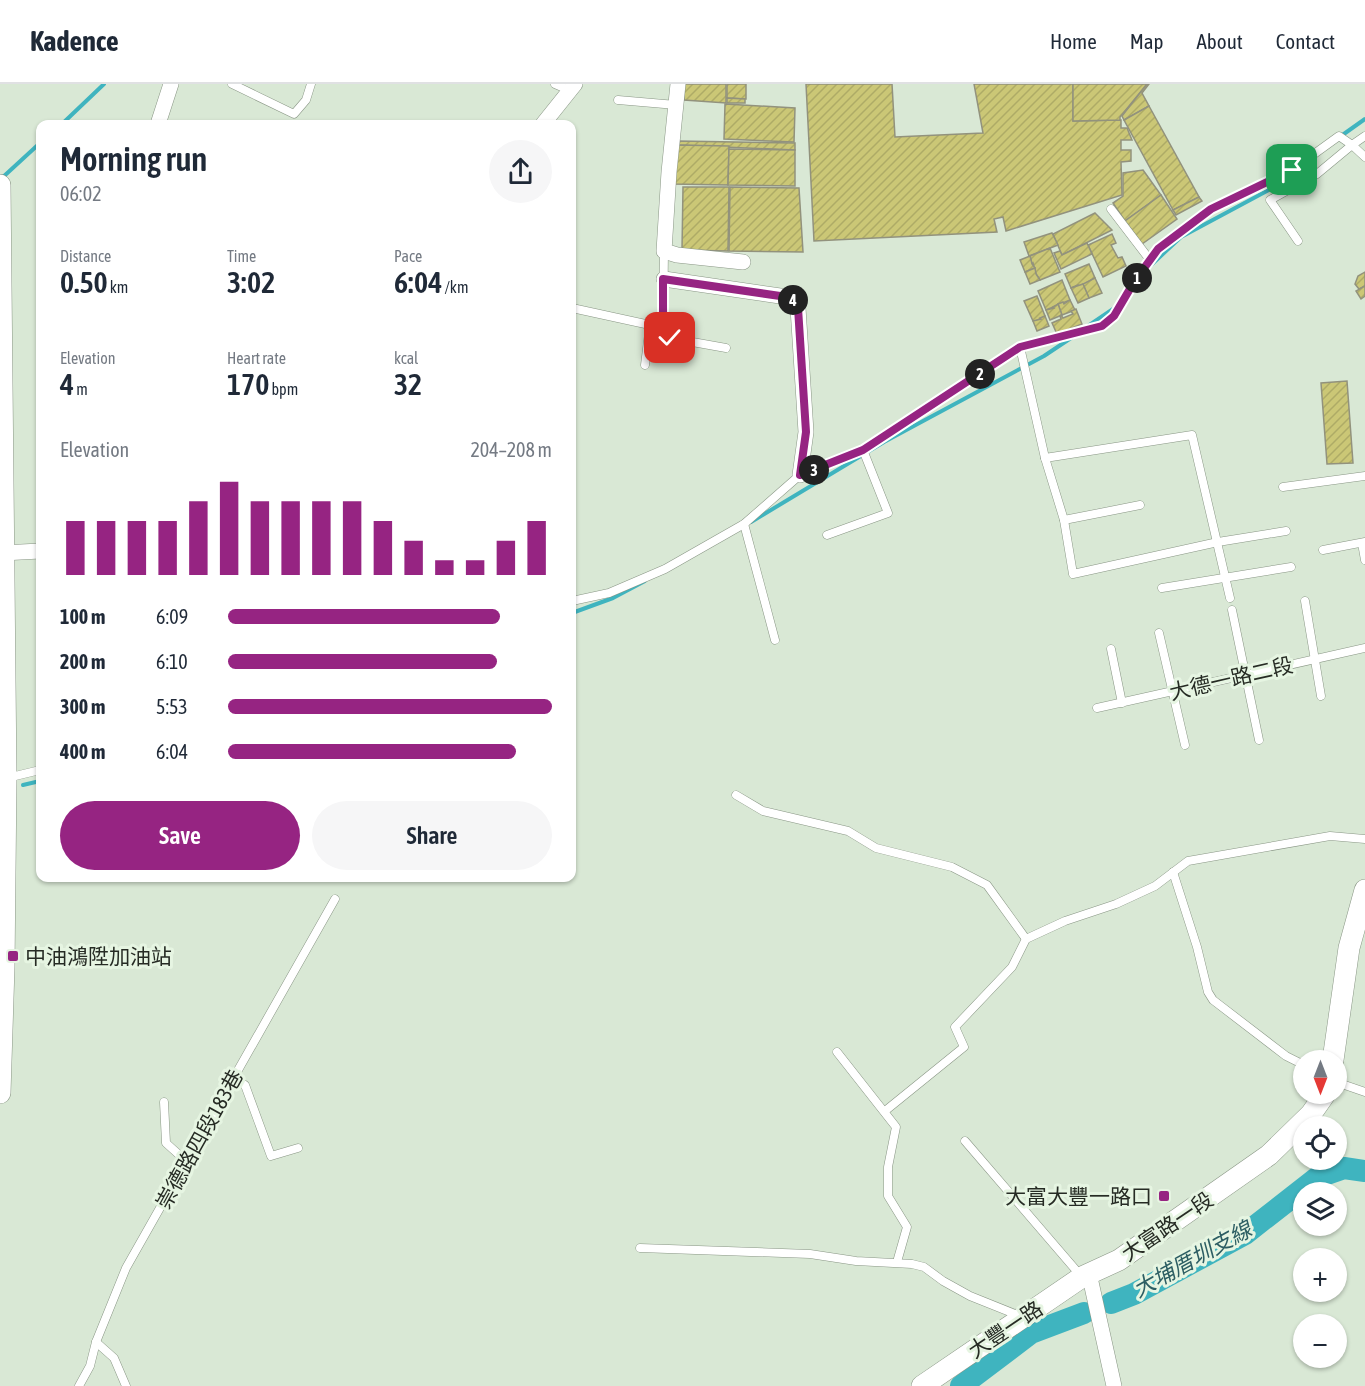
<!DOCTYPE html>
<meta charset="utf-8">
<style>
body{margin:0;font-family:"Asap Condensed","Noto Sans TC",sans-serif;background:#f6f6f7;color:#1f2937;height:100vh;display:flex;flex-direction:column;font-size:22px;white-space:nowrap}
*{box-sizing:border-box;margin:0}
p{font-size:20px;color:#747a83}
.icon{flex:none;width:33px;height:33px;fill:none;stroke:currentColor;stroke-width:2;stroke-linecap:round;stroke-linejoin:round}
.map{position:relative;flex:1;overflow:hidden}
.side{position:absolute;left:36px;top:36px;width:540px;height:762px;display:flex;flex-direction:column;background:#fff;border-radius:12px;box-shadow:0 2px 4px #0004}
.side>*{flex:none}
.needle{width:39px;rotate:180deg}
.fabs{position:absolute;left:1293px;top:966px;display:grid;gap:12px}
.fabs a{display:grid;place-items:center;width:54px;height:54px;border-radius:50%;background:#fff;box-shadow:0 2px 4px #0004;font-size:30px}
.pin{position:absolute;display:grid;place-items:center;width:51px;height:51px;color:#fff;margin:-26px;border-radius:12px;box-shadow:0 3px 9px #0006}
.km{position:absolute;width:30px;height:30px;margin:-15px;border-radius:50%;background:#222;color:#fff;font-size:16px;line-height:30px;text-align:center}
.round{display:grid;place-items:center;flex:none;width:63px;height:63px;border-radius:32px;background:#f6f6f7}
.overview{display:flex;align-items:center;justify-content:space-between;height:102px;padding:0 24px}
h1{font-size:33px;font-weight:600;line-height:45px}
.metrics{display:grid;grid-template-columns:repeat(3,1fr);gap:9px;height:102px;padding:6px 24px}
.metrics div{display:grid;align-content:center}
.metrics b{font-size:30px;font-weight:600}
.metrics small{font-size:16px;font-weight:400}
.metrics p{font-size:16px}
.chart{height:168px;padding:12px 24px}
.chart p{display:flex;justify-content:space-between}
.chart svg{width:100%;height:108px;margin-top:6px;stroke:#962482;stroke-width:6}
.primary-button{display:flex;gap:12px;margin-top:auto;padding:12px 24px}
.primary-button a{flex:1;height:69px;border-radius:36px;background:#962482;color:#fff;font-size:24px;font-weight:600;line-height:69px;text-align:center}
.primary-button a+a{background:#f6f6f7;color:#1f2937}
ul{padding:0 24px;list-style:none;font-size:20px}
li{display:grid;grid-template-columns:96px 72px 1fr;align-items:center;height:45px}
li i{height:15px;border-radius:8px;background:#962482}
header{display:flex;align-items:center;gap:36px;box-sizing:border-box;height:84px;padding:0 30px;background:#fff;border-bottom:2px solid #e0e1e3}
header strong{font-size:28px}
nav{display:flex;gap:33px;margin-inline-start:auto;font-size:21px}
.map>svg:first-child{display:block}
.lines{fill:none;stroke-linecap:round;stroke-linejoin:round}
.stream{stroke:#3fb4bf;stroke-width:4}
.river{stroke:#3fb4bf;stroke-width:22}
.building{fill:url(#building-hatch);stroke:#92927d;stroke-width:1.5}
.lane-casing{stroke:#899685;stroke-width:9}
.street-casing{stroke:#899685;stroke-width:16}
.secondary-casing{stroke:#899685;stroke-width:22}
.lane{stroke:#fff;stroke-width:8}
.street{stroke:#fff;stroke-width:15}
.secondary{stroke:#fff;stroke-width:21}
.route-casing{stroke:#fff;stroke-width:12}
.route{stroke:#962482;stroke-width:8}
.poi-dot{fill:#962482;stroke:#e6f5e2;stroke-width:2}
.labels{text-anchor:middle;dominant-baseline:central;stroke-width:6;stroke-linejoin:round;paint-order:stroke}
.street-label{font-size:21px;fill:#262b24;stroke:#e6f5e2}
.poi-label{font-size:21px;fill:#262b24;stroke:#e6f5e2;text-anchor:start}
.water-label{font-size:22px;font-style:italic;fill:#2d5e63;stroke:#e6f5e2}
</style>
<header>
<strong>Kadence</strong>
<nav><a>Home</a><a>Map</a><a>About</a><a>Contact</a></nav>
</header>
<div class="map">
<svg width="1365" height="1302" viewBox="0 0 1365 1302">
<defs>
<pattern id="building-hatch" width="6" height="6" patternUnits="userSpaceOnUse" patternTransform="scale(1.5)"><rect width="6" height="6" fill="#cbc776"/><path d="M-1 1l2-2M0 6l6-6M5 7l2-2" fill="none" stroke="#aeab66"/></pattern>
</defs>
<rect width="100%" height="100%" fill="#d9e8d5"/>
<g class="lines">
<g class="stream">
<polyline points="62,40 104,0"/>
<polyline points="1341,52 1365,35"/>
<polyline points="3,93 40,59"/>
<polyline points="1149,183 1181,153 1278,101 1292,89"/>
<polyline points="1085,244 1119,221"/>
<polyline points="751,438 884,358 1044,272 1074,252"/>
<polyline points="572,529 613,514 645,497"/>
<polyline points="23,701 40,697"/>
</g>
<g class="river">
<polyline points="1111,1219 1134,1210 1245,1150 1318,1093 1344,1084 1365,1087"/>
<polyline points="961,1302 1031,1249 1084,1229"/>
</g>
</g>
<g class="building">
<polygon points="684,0 726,0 726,19 684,16"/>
<polygon points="727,0 746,0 746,15 727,14"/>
<polygon points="806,0 892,0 895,53 983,49 974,0 1073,0 1073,37 1121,36 1121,44 1127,44 1132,56 1121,56 1121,66 1131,66 1131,77 1121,78 1122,111 1006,147 1003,133 994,135 997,148 814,157"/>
<polygon points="1073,0 1147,0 1120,33 1120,36 1073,37"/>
<polygon points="1147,0 1149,0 1142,9 1149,22 1124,36 1122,32"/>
<polygon points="727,14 745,15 745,19 727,19"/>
<polygon points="725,20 795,24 794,58 724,55"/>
<polygon points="1149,22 1199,113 1173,126 1124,36"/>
<polygon points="678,57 795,59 795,66 677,61"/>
<polygon points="677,61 729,62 728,101 672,100"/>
<polygon points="729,65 795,66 795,102 728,101"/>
<polygon points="1143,86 1161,111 1125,137 1113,119 1123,112 1123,89"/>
<polygon points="683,103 729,103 728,167 682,166"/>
<polygon points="730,103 799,104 803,168 729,167"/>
<polygon points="1161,111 1177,135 1142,160 1125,137"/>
<polygon points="1199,113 1202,117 1176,131 1173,126"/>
<polygon points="1095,129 1112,146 1062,171 1053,150"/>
<polygon points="1052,149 1058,161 1029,172 1024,158"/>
<polygon points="1112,150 1116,159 1111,161 1118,174 1122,173 1126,182 1103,193 1088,161"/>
<polygon points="1087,159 1092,170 1061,185 1054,169 1060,167 1062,171"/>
<polygon points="1050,164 1060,188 1040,196 1036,190 1033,179 1032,180 1030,172"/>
<polygon points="1030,172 1032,180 1035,184 1025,188 1020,176"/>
<polygon points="1089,180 1095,194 1079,203 1078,201 1071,204 1065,190"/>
<polygon points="1035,184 1036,190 1040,196 1030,200 1025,188"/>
<polygon points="1365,188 1365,202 1359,205 1355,200 1358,192"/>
<polygon points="1095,194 1102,209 1089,214 1083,200"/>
<polygon points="1062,196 1070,216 1046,226 1038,207"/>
<polygon points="1083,200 1089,214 1078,219 1071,204"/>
<polygon points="1365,202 1365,212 1361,215 1356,207"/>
<polygon points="1037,212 1045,232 1036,237 1033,237 1024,217"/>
<polygon points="1070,216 1075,226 1062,231 1058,220 1063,218 1064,220"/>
<polygon points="1058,220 1062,231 1050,236 1046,226 1054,224 1053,223"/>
<polygon points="1076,225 1082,240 1057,250 1052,239 1061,235 1060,232 1061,231 1063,234 1073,230 1071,227"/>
<polygon points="1045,232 1049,242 1037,247 1033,237 1041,235 1040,234"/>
<polygon points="1347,297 1353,379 1327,380 1321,299"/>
</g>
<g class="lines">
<g class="lane-casing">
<g id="lane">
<polyline points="232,0 294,30 306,16 311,0"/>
<polyline points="555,0 569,6"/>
<polyline points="618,16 676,21"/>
<polyline points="1111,125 1150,176"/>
<polyline points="1298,157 1270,116 1317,90 1352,61 1365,73"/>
<polyline points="664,167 663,245 670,254 726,264"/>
<polyline points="572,224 650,241 645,281"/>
<polyline points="1020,263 1045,374 1192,351 1230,514"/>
<polyline points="1045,374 1064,436 1073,490 1218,458 1286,447"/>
<polyline points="1283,403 1365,392"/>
<polyline points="1064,436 1140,421"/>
<polyline points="744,440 775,556"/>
<polyline points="827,451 888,429 863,366"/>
<polyline points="1362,459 1365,476"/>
<polyline points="1323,466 1365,458"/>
<polyline points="1162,504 1291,483"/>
<polyline points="572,517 609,509 665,485 744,440 800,391 863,366 1020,263 1103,242 1114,233 1134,198 1158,165 1211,125 1292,86 1339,52 1352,61 1365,52"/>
<polyline points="1305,517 1321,612"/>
<polyline points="1232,526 1259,656"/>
<polyline points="1159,549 1185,661"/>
<polyline points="1111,565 1122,619"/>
<polyline points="1097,624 1365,564"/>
<polyline points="7,694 40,686"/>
<polyline points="736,711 763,727 848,747 876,764 952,783 987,801 1026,855"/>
<polyline points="1173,788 1197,863 1208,908 1213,916 1286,972 1304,981"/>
<polyline points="837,968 896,1043 888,1083 888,1112 907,1143 897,1178"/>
<polyline points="233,995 245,1001 271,1072 298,1064"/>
<polyline points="1336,998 1365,1008"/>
<polyline points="164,1018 166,1059 186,1077"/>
<polyline points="885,1027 964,963 955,943 1012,883 1026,855 1065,837 1116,820 1155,802 1188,777 1330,752 1365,755"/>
<polyline points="965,1057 1081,1192"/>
<polyline points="640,1164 810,1170 856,1177 912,1180 924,1183 943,1197 970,1212 1020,1232"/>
<polyline points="96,1258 114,1274 126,1302"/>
<polyline points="79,1302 90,1282 96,1258 126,1184 335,815"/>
</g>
</g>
<g class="street-casing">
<g id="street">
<polyline points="678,0 669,88 664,167 677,171 743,178"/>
<polyline points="158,40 171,0"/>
<polyline points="543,40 575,0"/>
<polyline points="664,195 787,213 794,216 798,224 806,348 800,391"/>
<polyline points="2,469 40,467"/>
<polyline points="1089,1189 1114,1302"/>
</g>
</g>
<g class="secondary-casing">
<g id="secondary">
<polyline points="0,101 6,694 4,883 0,1009"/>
<polyline points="1333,976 1349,864 1365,806"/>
<polyline points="922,1302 1082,1193 1119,1176 1269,1071 1311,1030 1325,1010"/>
</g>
</g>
<use href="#lane" class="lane"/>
<use href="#street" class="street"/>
<use href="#secondary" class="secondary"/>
</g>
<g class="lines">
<g class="route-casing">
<polyline id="route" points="670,254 663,244 663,195 787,213 794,216 798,224 806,348 800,391 863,366 1020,263 1102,242 1114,232 1134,198 1158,165 1211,125 1292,86"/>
</g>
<use href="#route" class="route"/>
</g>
<g class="poi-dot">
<rect x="7" y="866" width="12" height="12" rx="3"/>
<rect x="1158" y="1106" width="12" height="12" rx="3"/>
</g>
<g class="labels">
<g class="street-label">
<text transform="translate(1231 594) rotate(-13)">大德一路二段</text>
<text transform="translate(199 1055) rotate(-61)">崇德路四段183巷</text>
<text transform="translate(1167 1142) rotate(-34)">大富路一段</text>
<text transform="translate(1005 1245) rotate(-34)">大豐一路</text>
</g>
<g class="poi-label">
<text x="25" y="872">中油鴻陞加油站</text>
<text x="1152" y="1112" text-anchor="end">大富大豐一路口</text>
</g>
<g class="water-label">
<text transform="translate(1192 1175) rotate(-29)">大埔厝圳支線</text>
</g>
</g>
</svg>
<div class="fabs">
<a><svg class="needle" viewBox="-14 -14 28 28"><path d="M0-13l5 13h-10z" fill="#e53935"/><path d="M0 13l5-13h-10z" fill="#747a83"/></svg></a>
<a><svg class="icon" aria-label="locate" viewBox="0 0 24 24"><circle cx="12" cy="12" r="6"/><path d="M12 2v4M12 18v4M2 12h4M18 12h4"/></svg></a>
<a><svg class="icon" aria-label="layers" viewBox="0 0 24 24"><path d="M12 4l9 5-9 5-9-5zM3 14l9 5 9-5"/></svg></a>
<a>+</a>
<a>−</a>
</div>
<div class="pin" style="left:1292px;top:86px;background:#1e9e55"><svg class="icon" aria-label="arrive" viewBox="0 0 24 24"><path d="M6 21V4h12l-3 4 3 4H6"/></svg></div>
<div class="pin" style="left:670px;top:254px;background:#d93025"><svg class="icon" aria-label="check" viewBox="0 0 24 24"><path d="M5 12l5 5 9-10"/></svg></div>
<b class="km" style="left:1137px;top:194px">1</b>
<b class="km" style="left:980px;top:290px">2</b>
<b class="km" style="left:814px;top:386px">3</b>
<b class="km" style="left:793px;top:216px">4</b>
<section class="side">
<div class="overview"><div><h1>Morning run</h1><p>06:02</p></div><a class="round"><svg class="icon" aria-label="share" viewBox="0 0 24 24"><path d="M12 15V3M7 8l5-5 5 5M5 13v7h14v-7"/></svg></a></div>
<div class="metrics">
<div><p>Distance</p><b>0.50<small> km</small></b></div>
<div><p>Time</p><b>3:02</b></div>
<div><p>Pace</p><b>6:04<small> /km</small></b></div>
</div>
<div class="metrics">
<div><p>Elevation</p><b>4<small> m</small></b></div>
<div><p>Heart rate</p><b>170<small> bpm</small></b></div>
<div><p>kcal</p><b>32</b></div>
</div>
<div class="chart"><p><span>Elevation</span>204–208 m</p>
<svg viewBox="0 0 160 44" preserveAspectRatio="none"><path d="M5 44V22M15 44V22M25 44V22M35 44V22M45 44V14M55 44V6M65 44V14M75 44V14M85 44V14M95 44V14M105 44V22M115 44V30M125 44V38M135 44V38M145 44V30M155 44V22"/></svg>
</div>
<ul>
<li><b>100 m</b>6:09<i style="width:84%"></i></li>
<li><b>200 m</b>6:10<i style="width:83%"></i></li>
<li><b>300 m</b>5:53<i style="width:100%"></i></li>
<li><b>400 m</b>6:04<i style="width:89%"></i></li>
</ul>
<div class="primary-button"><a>Save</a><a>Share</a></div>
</section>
</div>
